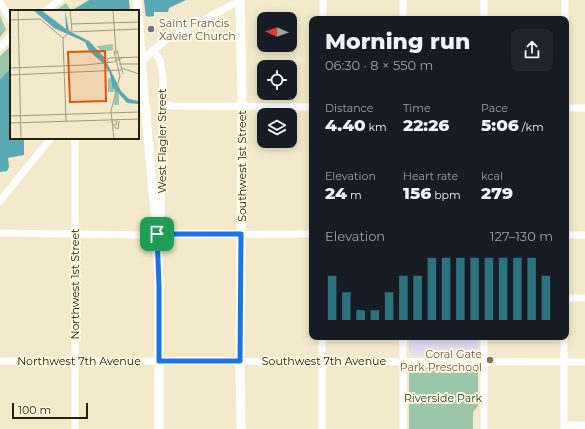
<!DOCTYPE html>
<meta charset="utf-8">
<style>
body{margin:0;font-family:Montserrat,sans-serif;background:#20242c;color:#f1f3f6;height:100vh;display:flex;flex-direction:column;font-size:15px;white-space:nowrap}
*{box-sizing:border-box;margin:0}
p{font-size:13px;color:#9ea1a6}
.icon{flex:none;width:22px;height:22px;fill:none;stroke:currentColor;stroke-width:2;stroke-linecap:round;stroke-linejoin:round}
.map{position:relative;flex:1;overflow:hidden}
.drawer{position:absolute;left:309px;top:16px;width:260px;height:324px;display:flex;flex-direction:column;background:#171b24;border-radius:8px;box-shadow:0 2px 10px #0003}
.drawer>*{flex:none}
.needle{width:26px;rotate:272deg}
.controls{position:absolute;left:257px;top:12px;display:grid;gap:8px}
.controls a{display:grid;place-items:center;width:40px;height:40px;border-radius:8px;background:#171b24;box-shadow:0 2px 10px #0003;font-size:20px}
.scale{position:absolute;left:12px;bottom:10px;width:76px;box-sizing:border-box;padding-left:4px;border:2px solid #232014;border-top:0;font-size:11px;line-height:14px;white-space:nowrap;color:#232014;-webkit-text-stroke:3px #fff8df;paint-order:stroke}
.pin{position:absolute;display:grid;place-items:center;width:34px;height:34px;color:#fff;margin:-17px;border-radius:8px;box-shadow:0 2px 6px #0006}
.round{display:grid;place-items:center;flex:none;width:42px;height:42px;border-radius:8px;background:#20242c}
.overview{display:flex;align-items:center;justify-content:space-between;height:68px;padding:0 16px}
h1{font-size:22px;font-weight:800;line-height:30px}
.stats{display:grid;grid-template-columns:repeat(3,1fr);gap:6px;height:68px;padding:4px 16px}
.stats div{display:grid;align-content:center}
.stats b{font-size:17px;font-weight:800}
.stats small{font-size:11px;font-weight:400}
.stats p{font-size:11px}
.chart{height:112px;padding:8px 16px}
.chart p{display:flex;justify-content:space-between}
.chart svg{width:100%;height:72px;margin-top:4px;stroke:#2c727f;stroke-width:6}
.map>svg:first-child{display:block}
.education{fill:#e0ddf3}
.green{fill:#99c7a7}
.water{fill:#59a8b3}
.pier{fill:#f4eacb}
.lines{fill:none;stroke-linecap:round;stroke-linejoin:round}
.minor{stroke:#fff;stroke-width:7}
.major{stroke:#fff;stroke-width:9}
.route-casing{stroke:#fff;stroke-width:8}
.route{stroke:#1a73e8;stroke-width:5}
.worship-dot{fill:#6b7280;stroke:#fff8df;stroke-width:1.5}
.education-dot{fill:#8d6e63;stroke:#fff8df;stroke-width:1.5}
.labels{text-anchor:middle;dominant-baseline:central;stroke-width:4;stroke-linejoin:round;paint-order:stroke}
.worship-label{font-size:11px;fill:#5b616d;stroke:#fff8df;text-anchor:start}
.street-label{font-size:11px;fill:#232014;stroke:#fff8df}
.education-label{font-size:11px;fill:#785e54;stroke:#fff8df;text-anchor:end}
.park-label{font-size:11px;fill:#143e25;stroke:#fff8df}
.inset-road{fill:none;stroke:#a09982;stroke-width:1}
.view{fill:#de560c;fill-opacity:0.15;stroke:#de560c;stroke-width:2}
.inset-edge{fill:none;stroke:#232014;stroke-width:2}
</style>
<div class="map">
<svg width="585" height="429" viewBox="0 0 585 429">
<rect width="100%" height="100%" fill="#f4eacb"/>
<polygon class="education" points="409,337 478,337 478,351 476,355 473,356 414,356 409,352"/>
<g class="green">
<polygon points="66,3 70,9 68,11 55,11"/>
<polygon points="0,15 6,30 0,37"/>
<polygon points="11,46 11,68 0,79 0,56"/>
<polygon points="409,368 478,369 478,406 473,412 473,429 409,429"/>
</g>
<g class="water">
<path d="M89 0H186L169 8 168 12H154V16C147 18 143 15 138 11H68L70 9 71 11Z"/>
<polygon points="11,68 11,138 24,138 24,155 8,158 9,167 7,171 0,172 0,79"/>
</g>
<polygon class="pier" points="129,0 144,0 146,18 142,22 138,11 130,11"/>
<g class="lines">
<g class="minor">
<polyline points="403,0 403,19"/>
<polyline points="0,2 11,20"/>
<polyline points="45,11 60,0"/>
<polyline points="323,19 323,0"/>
<polyline points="484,19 484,0"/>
<polyline points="565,19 565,0"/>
<polyline points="0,47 11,36"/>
<polyline points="153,50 160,60 163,77 161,224 157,234"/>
<polyline points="140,63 157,47 166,40 241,0"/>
<polyline points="162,102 166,105 173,106 312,107"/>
<polyline points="566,108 585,108"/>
<polyline points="75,138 75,429"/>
<polyline points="0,201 51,138"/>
<polyline points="0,233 145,235 312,234"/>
<polyline points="566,235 585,235"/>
<polyline points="566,298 585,298"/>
<polyline points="0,361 585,362"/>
<polyline points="564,425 585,425"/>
<polyline points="322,429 322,337"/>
<polyline points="403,429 403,337"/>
<polyline points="484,429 484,337"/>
<polyline points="564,429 564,337"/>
</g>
<g class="major">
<polyline points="137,0 144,95 157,234 159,286 159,429"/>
<polyline points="240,0 242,107 240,361 241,429"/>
</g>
</g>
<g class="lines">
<g class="route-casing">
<polygon id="route" points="157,234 241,234 240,361 159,361 159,286"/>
</g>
<use href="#route" class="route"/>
</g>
<circle class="worship-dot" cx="151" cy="29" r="4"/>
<circle class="education-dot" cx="490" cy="360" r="4"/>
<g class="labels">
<g class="worship-label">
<text x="159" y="23">Saint Francis<tspan x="159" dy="13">Xavier Church</tspan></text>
</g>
<g class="street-label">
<text transform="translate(162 141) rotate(-90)">West Flagler Street</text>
<text transform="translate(242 166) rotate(-90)">Southwest 1st Street</text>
<text transform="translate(75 284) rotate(-90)">Northwest 1st Street</text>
<text x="79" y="361">Northwest 7th Avenue</text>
<text x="324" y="361">Southwest 7th Avenue</text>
</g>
<g class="education-label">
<text x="482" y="354">Coral Gate<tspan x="482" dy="13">Park Preschool</tspan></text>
</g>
<g class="park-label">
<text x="443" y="398">Riverside Park</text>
</g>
</g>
<g transform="translate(10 10)">
<rect width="129" height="129" fill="#f4eacb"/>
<path d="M103 34V40L92 42 87 36ZM98 68H101L109 83V95H104L105 82H98Z" fill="#99c7a7"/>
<path d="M23 0H31L56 19 55 0 59 21 79 31 94 47 111 81 119 89 129 91V94L117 93 104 78 103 80 100 64 94 54 79 41 75 32 44 18Z" fill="#59a8b3"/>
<path class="inset-road" d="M8 0 11 129M103 0 106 44M0 10 30 9 53 28M61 14 129 12M61 22 129 19M53 28 56 111M53 28 62 20 60 0M107 40 113 64M99 53 97 49 100 48 129 47M109 54H129M0 58 75 55 103 52 114 47M112 58 129 64M0 65 111 60M0 106 129 102M102 111 103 115H106L107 112 104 110M0 113 129 109M104 117 108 119 109 111M104 129 101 101 110 66 104 41"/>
<path class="view" d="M95 41 96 91 60 92 58 42Z"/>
<rect width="129" height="129" class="inset-edge"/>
</g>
</svg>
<div class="controls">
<a><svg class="needle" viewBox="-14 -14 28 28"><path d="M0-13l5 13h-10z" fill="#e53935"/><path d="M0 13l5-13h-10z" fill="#9ea1a6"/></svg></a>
<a><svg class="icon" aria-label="locate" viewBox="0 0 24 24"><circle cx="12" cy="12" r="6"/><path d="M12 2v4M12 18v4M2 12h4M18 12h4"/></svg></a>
<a><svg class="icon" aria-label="layers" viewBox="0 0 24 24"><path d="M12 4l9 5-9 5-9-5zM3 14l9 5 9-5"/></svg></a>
</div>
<div class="scale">100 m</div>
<div class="pin" style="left:157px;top:234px;background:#1e9e55"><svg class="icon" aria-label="arrive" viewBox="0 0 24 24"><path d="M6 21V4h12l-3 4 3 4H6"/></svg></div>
<section class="drawer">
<div class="overview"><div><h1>Morning run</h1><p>06:30 · 8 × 550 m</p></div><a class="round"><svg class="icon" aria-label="share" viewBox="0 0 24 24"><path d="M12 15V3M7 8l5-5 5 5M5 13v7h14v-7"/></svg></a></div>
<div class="stats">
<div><p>Distance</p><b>4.40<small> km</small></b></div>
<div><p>Time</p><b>22:26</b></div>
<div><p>Pace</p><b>5:06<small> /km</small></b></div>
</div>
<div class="stats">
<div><p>Elevation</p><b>24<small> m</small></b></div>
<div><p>Heart rate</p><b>156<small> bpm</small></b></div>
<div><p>kcal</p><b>279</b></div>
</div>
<div class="chart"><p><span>Elevation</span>127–130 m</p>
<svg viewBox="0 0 160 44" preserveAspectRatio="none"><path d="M5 44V17M15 44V27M25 44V38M35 44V38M45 44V27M55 44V17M65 44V17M75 44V6M85 44V6M95 44V6M105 44V6M115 44V6M125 44V6M135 44V6M145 44V6M155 44V17"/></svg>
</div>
</section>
</div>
